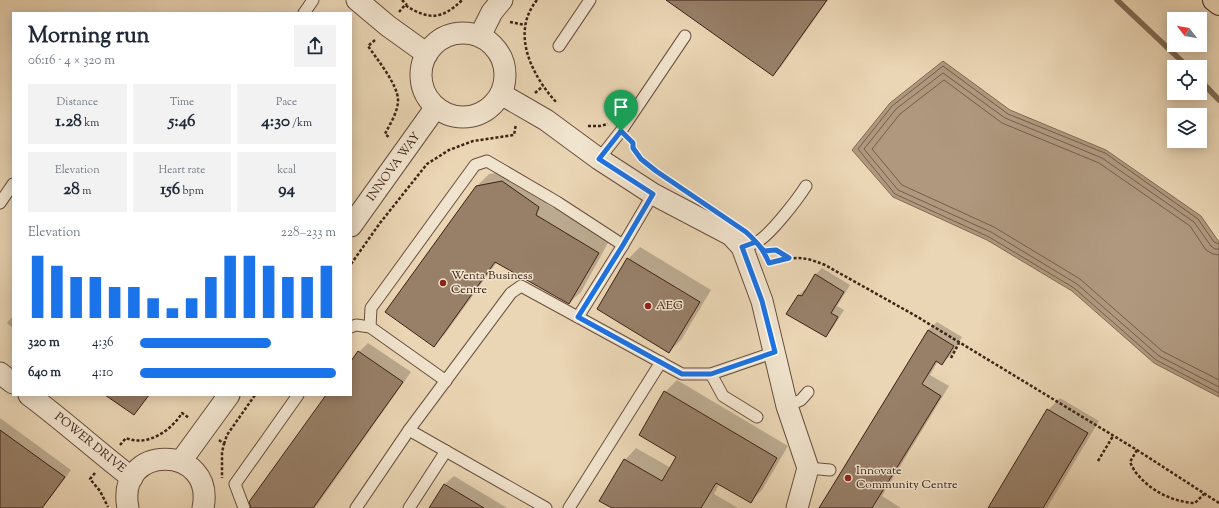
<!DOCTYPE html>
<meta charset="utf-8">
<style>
body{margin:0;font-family:"Sorts Mill Goudy",serif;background:#f2f2f3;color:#1f2937;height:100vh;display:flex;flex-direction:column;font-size:15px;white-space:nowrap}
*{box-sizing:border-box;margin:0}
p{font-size:13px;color:#747a83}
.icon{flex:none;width:22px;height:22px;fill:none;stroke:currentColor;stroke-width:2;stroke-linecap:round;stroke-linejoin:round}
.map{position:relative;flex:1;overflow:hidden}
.side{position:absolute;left:12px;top:12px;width:340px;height:384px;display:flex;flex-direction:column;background:#fff;border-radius:0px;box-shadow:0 2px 10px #0003}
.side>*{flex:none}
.needle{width:26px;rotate:301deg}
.controls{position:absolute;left:1167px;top:12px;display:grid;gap:8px}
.controls a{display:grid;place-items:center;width:40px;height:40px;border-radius:0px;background:#fff;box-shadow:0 2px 10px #0003;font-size:20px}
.pin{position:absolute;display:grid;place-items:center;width:34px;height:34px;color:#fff;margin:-41px -17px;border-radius:50% 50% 50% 0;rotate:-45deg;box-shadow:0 0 4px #0007}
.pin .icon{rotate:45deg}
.round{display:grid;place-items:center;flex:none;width:42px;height:42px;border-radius:0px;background:#f2f2f3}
.summary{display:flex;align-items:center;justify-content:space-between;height:68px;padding:0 16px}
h1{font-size:22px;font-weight:700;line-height:30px}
.stats{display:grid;grid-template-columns:repeat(3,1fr);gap:6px;height:68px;padding:4px 16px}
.stats div{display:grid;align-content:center;border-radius:0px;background:#f2f2f3;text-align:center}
.stats b{font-size:17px;font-weight:700}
.stats small{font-size:11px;font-weight:400}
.stats p{font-size:11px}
.chart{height:112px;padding:8px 16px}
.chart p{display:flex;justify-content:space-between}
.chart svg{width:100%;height:72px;margin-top:4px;stroke:#1a73e8;stroke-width:6}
ul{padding:0 16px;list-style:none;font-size:13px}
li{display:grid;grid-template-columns:64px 48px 1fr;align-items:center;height:30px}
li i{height:10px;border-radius:5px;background:#1a73e8}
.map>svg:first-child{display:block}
.water{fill:#af987e;stroke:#816954}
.shadow{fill:#0003}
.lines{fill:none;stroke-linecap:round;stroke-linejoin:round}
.shore{stroke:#765d4a;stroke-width:1}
.stream{stroke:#816954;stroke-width:5.5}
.building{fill:#977f68;stroke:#3d2216}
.service-casing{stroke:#684f3e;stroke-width:13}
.minor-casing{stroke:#684f3e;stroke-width:23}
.primary-casing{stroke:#3d2216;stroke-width:24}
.path{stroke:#3d2216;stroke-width:2.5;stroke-dasharray:3 2;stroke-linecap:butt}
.service{stroke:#f1e4ce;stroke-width:11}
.minor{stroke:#f1e4ce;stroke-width:21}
.primary{stroke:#ead5b4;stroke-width:22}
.route-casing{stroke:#fff;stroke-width:8}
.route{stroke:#1a73e8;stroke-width:5}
.poi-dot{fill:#8f2418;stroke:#f1e4ce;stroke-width:1.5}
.labels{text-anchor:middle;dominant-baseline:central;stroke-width:3;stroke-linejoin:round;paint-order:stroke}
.street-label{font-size:12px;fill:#3d2216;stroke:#f1e4ce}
.poi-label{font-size:12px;fill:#3d2216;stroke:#f1e4ce;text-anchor:start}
</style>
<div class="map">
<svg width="1219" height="508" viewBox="0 0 1219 508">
<rect width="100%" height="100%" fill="#ead5b4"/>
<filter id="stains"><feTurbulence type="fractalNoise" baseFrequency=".005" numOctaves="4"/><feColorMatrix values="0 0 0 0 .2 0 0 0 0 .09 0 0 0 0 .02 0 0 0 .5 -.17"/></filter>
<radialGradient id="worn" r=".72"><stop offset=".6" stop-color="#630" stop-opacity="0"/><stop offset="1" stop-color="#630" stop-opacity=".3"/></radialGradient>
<polygon class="water" points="943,61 1010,110 1106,150 1201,216 1219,242 1219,397 1154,363 1072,291 987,240 893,197 852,150 890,103"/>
<g class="shadow">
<polygon points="668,0 828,0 780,68 773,75"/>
<polygon points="514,170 550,195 547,204 609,241 581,292 569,303 497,262 445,334 434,345 477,186 489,174"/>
<polygon points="640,247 711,290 681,340 669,352 628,259"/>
<polygon points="822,268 850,285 837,306 844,310 832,329 825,336 799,295 806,288 807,289 815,275"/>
<polygon points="13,316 13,328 7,323"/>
<polygon points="937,322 962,337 951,355 942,363 938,361 930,375 949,386 882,496 901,508 820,508 928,330"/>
<polygon points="368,343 411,372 315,508 252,508 328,395 351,395 351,363 359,352"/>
<polygon points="677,380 788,446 762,490 750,502 720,483 714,494 738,508 614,508 625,460 636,448 671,468 678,456 640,434 665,392"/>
<polygon points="107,395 149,395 134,414"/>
<polygon points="1060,398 1099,421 1047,508 989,508 1048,410"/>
<polygon points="0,418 71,470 43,508 0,508"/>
<polygon points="454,476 507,508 431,508 445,484"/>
</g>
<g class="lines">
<g class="shore">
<polyline points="1219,244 1214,242 1198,219 1105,153 1008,114 943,66 892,106 858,149 895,194 989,237 1074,288 1156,360 1219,393"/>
<polyline points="1219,249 1215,249 1211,246 1194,222 1102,158 1005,118 943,73 896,109 864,149 898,190 991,232 1077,284 1159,356 1219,387"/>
<polyline points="1219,255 1213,254 1206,250 1190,226 1099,163 1002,123 944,80 900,114 872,149 902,185 994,227 1080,279 1162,351 1219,380"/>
</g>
<g class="stream">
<polyline points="1117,0 1188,67"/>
<polyline points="1200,80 1219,100"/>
</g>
</g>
<g class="building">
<polygon points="666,0 827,0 773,76"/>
<polygon points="502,181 539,207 536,215 599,253 569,304 495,262 434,347 385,312 476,186"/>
<polygon points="627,258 700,302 669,353 597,309"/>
<polygon points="815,274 844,292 831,313 838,317 826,337 786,314 798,295 802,296"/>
<polygon points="928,330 954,346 942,365 936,361 922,384 941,396 872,508 819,508"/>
<polygon points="358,351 403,382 313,508 251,508 249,502 326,395 351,395 351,361"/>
<polygon points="664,391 777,458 751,503 716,483 701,508 612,508 599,501 624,459 662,481 676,457 639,435"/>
<polygon points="105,395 149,395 134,415"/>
<polygon points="1047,409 1088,433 1043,508 988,508"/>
<polygon points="0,430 65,477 42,508 0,508"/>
<polygon points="444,484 484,508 429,508"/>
</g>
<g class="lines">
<g class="service-casing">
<g id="service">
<polyline points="304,13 313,0"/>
<polyline points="559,46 590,0"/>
<polyline points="599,159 621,131 685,36"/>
<polyline points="0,203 13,184"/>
<path d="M742 247C747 245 753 244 757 242 771 234 797 200 806 186"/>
<polyline points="578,317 623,245 653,194"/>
<polyline points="351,327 356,325 370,327 446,381"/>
<polyline points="370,327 371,308 475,165 487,161 557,202 623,245"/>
<polyline points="711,374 723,396 757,417"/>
<polyline points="787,406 801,400 808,392"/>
<polyline points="409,430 546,508"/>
<polyline points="808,468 830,470"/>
<polyline points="244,508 235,484 298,395"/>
<polyline points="356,508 409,430 511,293 521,286 682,374 711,374 775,352"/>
<polyline points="409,508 446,451"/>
<polyline points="569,508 661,362"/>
</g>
</g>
<g class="minor-casing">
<g id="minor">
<polyline points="357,0 388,26 427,54"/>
<circle cx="463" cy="75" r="42"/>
<polyline points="480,36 492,12 502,0"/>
<polyline points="501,94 546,120 599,159 653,194 731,235 742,247 762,301 787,406 808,468 797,508"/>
<polyline points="351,226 436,107"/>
<polyline points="0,373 13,383"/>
<path d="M29 395C64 421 97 451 132 478"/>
<polyline points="181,461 229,395"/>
<path d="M128 508C115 442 216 444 203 508"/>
</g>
</g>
<g class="primary-casing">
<polyline id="primary" points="1214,0 1219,4"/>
</g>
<g class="path">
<polyline points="402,0 407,5"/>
<path d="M537 0C510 33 532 76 557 103"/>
<path d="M399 12 405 5C428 20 442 20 462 0"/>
<polyline points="510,22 525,25"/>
<path d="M375 40 368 46C377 59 398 85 398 100 398 112 390 124 385 134L390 138"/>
<polyline points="535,93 543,86"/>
<polyline points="588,126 600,126 608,124"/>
<path d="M631 141 633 143C633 155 645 163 654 170"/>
<polyline points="770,250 776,250 789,258"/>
<path d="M769 263C794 257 801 255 825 265L916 316 1137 450 1219 503"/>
<polyline points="351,264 380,223 427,164 449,150 473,141 514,135 516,124"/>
<polyline points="951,358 959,343"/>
<polyline points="219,440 224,444 222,452 222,478"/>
<polyline points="224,444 227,435 255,395"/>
<path d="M120 445 126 438C147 447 171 431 182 413L189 418"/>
<path d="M1137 450 1130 462C1132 466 1134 471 1138 475 1152 492 1174 502 1195 503L1204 494"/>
<polyline points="1098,461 1113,436"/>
<polyline points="95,473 90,479 100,491 108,507"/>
</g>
<use href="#service" class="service"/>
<use href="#minor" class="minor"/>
<use href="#primary" class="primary"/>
</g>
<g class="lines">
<g class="route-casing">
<path id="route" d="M621 131 599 159 653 194 623 245 578 317 682 374H711L775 352 762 301 742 247 756 242 764 251 776 250 789 258 769 263C763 249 757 242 746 232L656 171 641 159 633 148V143L621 131"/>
</g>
<use href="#route" class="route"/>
</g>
<g class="poi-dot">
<circle cx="443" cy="283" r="4"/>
<circle cx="648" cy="306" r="4"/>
<circle cx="848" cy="478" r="4"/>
</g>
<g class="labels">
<g class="street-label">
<text transform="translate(394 167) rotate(-54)">INNOVA WAY</text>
<text transform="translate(90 443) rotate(39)">POWER DRIVE</text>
</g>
<g class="poi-label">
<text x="451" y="276">Wenta Business<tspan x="451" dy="14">Centre</tspan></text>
<text x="656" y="306">AEG</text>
<text x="856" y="471">Innovate<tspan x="856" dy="14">Community Centre</tspan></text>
</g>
</g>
<rect width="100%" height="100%" filter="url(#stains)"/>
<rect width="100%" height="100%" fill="url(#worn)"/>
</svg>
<div class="controls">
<a><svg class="needle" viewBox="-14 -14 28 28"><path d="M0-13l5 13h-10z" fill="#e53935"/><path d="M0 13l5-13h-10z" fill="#747a83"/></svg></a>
<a><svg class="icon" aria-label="locate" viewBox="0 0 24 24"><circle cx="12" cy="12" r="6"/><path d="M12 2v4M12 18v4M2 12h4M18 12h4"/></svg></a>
<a><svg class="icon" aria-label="layers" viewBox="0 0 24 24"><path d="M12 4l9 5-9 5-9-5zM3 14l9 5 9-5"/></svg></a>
</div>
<div class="pin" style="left:621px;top:131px;background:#1e9e55"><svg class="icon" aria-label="arrive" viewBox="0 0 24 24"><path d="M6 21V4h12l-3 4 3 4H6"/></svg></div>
<section class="side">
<div class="summary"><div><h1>Morning run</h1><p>06:16 · 4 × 320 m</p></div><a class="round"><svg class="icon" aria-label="share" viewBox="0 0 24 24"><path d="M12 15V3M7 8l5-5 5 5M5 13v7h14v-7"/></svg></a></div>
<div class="stats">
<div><p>Distance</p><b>1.28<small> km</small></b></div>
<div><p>Time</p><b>5:46</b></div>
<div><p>Pace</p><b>4:30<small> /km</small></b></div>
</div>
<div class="stats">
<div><p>Elevation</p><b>28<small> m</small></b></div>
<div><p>Heart rate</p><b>156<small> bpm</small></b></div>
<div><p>kcal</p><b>94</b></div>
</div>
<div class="chart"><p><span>Elevation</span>228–233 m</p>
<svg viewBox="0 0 160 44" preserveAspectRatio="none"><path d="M5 44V6M15 44V12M25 44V19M35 44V19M45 44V25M55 44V25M65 44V32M75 44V38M85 44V32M95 44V19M105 44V6M115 44V6M125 44V12M135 44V19M145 44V19M155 44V12"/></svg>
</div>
<ul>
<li><b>320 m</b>4:36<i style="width:67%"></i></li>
<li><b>640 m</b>4:10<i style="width:100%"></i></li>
</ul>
</section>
</div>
